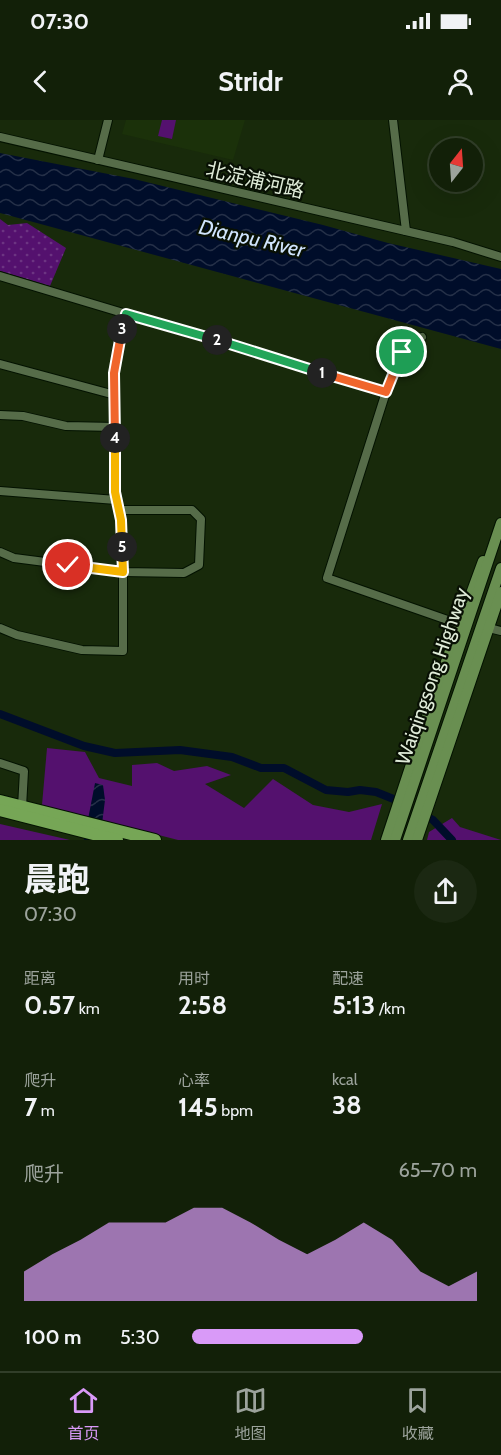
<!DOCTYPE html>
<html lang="zh">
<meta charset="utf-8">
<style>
body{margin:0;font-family:Cabin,"Noto Sans SC",sans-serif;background:#1b2812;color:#f1f3f6;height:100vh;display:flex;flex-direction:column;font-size:22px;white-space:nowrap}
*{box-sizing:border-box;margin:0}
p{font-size:20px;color:#9ca39c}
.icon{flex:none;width:33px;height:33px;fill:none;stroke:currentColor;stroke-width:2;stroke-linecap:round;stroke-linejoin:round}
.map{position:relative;height:720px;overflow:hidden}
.drawer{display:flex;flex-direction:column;background:#122008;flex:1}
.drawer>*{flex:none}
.needle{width:39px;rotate:17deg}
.controls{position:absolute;left:429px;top:18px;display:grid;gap:12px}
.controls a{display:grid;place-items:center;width:54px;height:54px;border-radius:50%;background:#122008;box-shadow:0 6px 24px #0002,0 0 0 2px #313e29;font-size:30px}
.pin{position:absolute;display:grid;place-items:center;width:51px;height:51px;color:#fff;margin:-26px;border:3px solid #fff;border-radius:50%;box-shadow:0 2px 6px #0007}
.km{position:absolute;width:30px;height:30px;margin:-15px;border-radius:50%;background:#222;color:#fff;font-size:16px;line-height:30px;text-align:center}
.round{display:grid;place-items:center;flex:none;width:63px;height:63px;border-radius:32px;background:#1b2812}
.head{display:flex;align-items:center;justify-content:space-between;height:102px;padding:0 24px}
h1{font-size:33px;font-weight:700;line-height:45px}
.stats{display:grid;grid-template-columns:repeat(3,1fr);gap:9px;height:102px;padding:6px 24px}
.stats div{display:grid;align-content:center}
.stats b{font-size:26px;font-weight:700}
.stats small{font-size:16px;font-weight:400}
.stats p{font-size:16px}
.chart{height:168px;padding:12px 24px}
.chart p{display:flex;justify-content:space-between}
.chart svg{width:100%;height:108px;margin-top:6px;fill:#d99af8;opacity:.7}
ul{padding:0 24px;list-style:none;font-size:20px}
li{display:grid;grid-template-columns:96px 72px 1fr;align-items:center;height:45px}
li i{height:15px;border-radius:8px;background:#d99af8}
.status{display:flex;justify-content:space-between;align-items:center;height:42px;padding:0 30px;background:#122008;direction:ltr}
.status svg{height:16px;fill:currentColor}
header{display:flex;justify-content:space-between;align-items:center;height:78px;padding:0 24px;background:#122008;font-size:27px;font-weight:700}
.tabs{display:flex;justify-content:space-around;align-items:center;height:84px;border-top:2px solid #313e29;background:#122008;font-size:16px;color:#9ca39c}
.tabs a{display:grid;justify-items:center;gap:3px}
.tabs .selected{color:#d99af8}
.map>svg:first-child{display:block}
.built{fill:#1b310a}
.green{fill:#54116e}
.park{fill:url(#park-dots)}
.water{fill:url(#water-waves)}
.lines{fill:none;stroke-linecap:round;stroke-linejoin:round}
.canal{stroke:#000d2a;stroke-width:8}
.minor-casing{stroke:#031200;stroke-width:10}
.major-casing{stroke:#031200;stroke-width:12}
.highway-casing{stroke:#031200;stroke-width:14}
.minor{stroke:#566c49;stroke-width:8}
.major{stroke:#698f51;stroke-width:10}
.highway{stroke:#76a656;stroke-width:12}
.split-1-casing{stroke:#fff;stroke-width:12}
.split-2-casing{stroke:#fff;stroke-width:12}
.split-3-casing{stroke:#fff;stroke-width:12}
.split-4-casing{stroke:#fff;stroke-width:12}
.split-5-casing{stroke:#fff;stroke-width:12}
.split-6-casing{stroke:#fff;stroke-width:12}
.split-1{stroke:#f0652b;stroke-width:8}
.split-2{stroke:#22a559;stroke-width:8}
.split-3{stroke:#22a559;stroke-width:8}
.split-4{stroke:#f0652b;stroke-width:8}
.split-5{stroke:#f5b400;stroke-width:8}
.split-6{stroke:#f5b400;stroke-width:8}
.labels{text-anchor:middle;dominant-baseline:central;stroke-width:4.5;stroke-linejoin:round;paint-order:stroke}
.street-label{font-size:20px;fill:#dfebd8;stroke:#081004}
.water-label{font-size:21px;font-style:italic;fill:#d1e5fe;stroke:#081004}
</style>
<div class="status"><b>07:30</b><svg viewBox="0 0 49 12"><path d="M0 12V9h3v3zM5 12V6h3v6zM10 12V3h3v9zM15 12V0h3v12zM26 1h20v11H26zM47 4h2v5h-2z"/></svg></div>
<header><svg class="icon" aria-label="back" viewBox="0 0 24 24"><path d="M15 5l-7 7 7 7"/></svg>Stridr<svg class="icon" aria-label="person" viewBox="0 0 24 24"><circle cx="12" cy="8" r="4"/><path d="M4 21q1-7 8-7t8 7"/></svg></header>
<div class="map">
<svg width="501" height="720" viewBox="0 0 501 720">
<defs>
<pattern id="park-dots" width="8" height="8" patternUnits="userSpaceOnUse" patternTransform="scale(1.5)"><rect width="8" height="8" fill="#54116e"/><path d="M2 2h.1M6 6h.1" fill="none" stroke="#6c3482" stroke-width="1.8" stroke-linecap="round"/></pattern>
<pattern id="water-waves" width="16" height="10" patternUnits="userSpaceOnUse" patternTransform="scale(1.5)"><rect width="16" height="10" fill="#000d2a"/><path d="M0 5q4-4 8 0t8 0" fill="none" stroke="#253048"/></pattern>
</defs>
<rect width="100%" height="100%" fill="#182a0b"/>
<polygon class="built" points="126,0 245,0 233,40 122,14"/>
<g class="green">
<polygon points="162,0 176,0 172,19 158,16"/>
<polygon points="47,628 85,632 99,658 132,666 132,645 157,643 174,651 207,646 231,655 205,664 244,688 273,659 313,685 349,692 382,684 371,720 178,720 42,685"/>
<polygon points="452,698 460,707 501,720 427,720 429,712"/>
<polygon points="0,704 70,720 0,720"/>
</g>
<polygon class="park" points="0,99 8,105 27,103 66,128 50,166 0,151"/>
<g class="water">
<polygon points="0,33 134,59 323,105 388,123 501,149 501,229 0,93"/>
<polygon points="95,663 103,665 105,680 100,720 84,720"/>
</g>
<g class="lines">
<g class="canal">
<polyline points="0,594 84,626 115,633 180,630 232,637 261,648 284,648 326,670 348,672 360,670 376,672 401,682"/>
<polyline points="422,694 433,700 452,720"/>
</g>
<g class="minor-casing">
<g id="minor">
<polyline points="393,0 406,111"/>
<polyline points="0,17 453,122 501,137"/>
<polyline points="98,40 108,0"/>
<polyline points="0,156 386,272 327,458 459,504"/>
<polyline points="0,244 115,275"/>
<path d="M386 272C394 248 399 231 422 217"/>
<polyline points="0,295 23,296 66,306 115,307"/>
<polyline points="0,371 116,380"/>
<polyline points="0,432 14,438 123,452 184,453 199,445 201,399 192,390 119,390"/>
<polyline points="0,508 17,515 82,530 123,531 123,452 121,400 115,372 114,253 118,224 126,194"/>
<polyline points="489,508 501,511"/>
<polyline points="0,643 24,651 22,687"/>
</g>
</g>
<g class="major-casing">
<g id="major">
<polyline points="386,720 436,569 483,441"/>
<polyline points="395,720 501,403"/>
<polyline points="408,720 501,448"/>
<polyline points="417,720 501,472"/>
</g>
</g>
<g class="highway-casing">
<g id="highway">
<polyline points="0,681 155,720"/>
<polyline points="0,690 117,720"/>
</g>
</g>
<use href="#minor" class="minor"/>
<use href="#major" class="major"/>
<use href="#highway" class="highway"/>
</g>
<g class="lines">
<g class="split-1-casing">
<polyline id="split-1" points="322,253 386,272 402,232"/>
</g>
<g class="split-2-casing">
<polyline id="split-2" points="217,220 322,253"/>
</g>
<g class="split-3-casing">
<polyline id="split-3" points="122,209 126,194 217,220"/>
</g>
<g class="split-4-casing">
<polyline id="split-4" points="115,318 114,253 122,209"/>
</g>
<g class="split-5-casing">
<polyline id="split-5" points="115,318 115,372 121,400 122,427"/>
</g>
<g class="split-6-casing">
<polyline id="split-6" points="68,445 123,452 122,427"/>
</g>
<use href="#split-1" class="split-1"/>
<use href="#split-2" class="split-2"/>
<use href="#split-3" class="split-3"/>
<use href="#split-4" class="split-4"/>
<use href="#split-5" class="split-5"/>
<use href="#split-6" class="split-6"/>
</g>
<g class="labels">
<g class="street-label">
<text transform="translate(255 60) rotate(13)">北淀浦河路</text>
<text transform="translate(432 556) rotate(-71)">Waiqingsong Highway</text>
</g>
<g class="water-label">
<text transform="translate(252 118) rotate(13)">Dianpu River</text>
</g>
</g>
</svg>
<div class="controls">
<a><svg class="needle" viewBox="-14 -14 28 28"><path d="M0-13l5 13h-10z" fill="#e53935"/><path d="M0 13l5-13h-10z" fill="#9ca39c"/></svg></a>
</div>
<div class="pin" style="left:402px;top:232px;background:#1e9e55"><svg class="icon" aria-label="arrive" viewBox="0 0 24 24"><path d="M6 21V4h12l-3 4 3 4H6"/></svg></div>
<div class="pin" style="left:68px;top:445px;background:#d93025"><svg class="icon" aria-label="check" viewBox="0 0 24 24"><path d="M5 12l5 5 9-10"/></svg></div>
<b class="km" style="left:322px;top:253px">1</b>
<b class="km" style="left:217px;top:220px">2</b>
<b class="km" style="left:122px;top:209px">3</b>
<b class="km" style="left:115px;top:318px">4</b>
<b class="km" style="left:122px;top:427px">5</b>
</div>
<section class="drawer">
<div class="head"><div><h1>晨跑</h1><p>07:30</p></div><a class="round"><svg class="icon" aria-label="share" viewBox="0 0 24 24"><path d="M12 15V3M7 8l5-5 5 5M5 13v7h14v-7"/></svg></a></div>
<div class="stats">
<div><p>距离</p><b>0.57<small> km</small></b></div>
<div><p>用时</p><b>2:58</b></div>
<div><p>配速</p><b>5:13<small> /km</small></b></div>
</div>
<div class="stats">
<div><p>爬升</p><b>7<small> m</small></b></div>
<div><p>心率</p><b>145<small> bpm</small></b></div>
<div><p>kcal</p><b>38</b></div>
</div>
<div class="chart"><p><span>爬升</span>65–70 m</p>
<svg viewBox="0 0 160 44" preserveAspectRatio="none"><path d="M0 44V32L10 25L20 19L30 12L40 12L50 12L60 6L70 6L80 12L90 19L100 25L110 19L120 12L130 19L140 32L150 38L160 32V44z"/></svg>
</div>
<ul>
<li><b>100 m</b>5:30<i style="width:60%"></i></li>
</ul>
</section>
<nav class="tabs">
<a class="selected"><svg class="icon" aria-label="home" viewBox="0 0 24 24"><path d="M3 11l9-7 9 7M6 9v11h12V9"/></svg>首页</a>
<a><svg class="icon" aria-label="map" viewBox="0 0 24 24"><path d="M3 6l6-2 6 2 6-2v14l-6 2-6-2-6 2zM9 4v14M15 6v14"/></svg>地图</a>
<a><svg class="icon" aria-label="saved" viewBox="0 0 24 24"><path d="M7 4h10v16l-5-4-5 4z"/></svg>收藏</a>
</nav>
